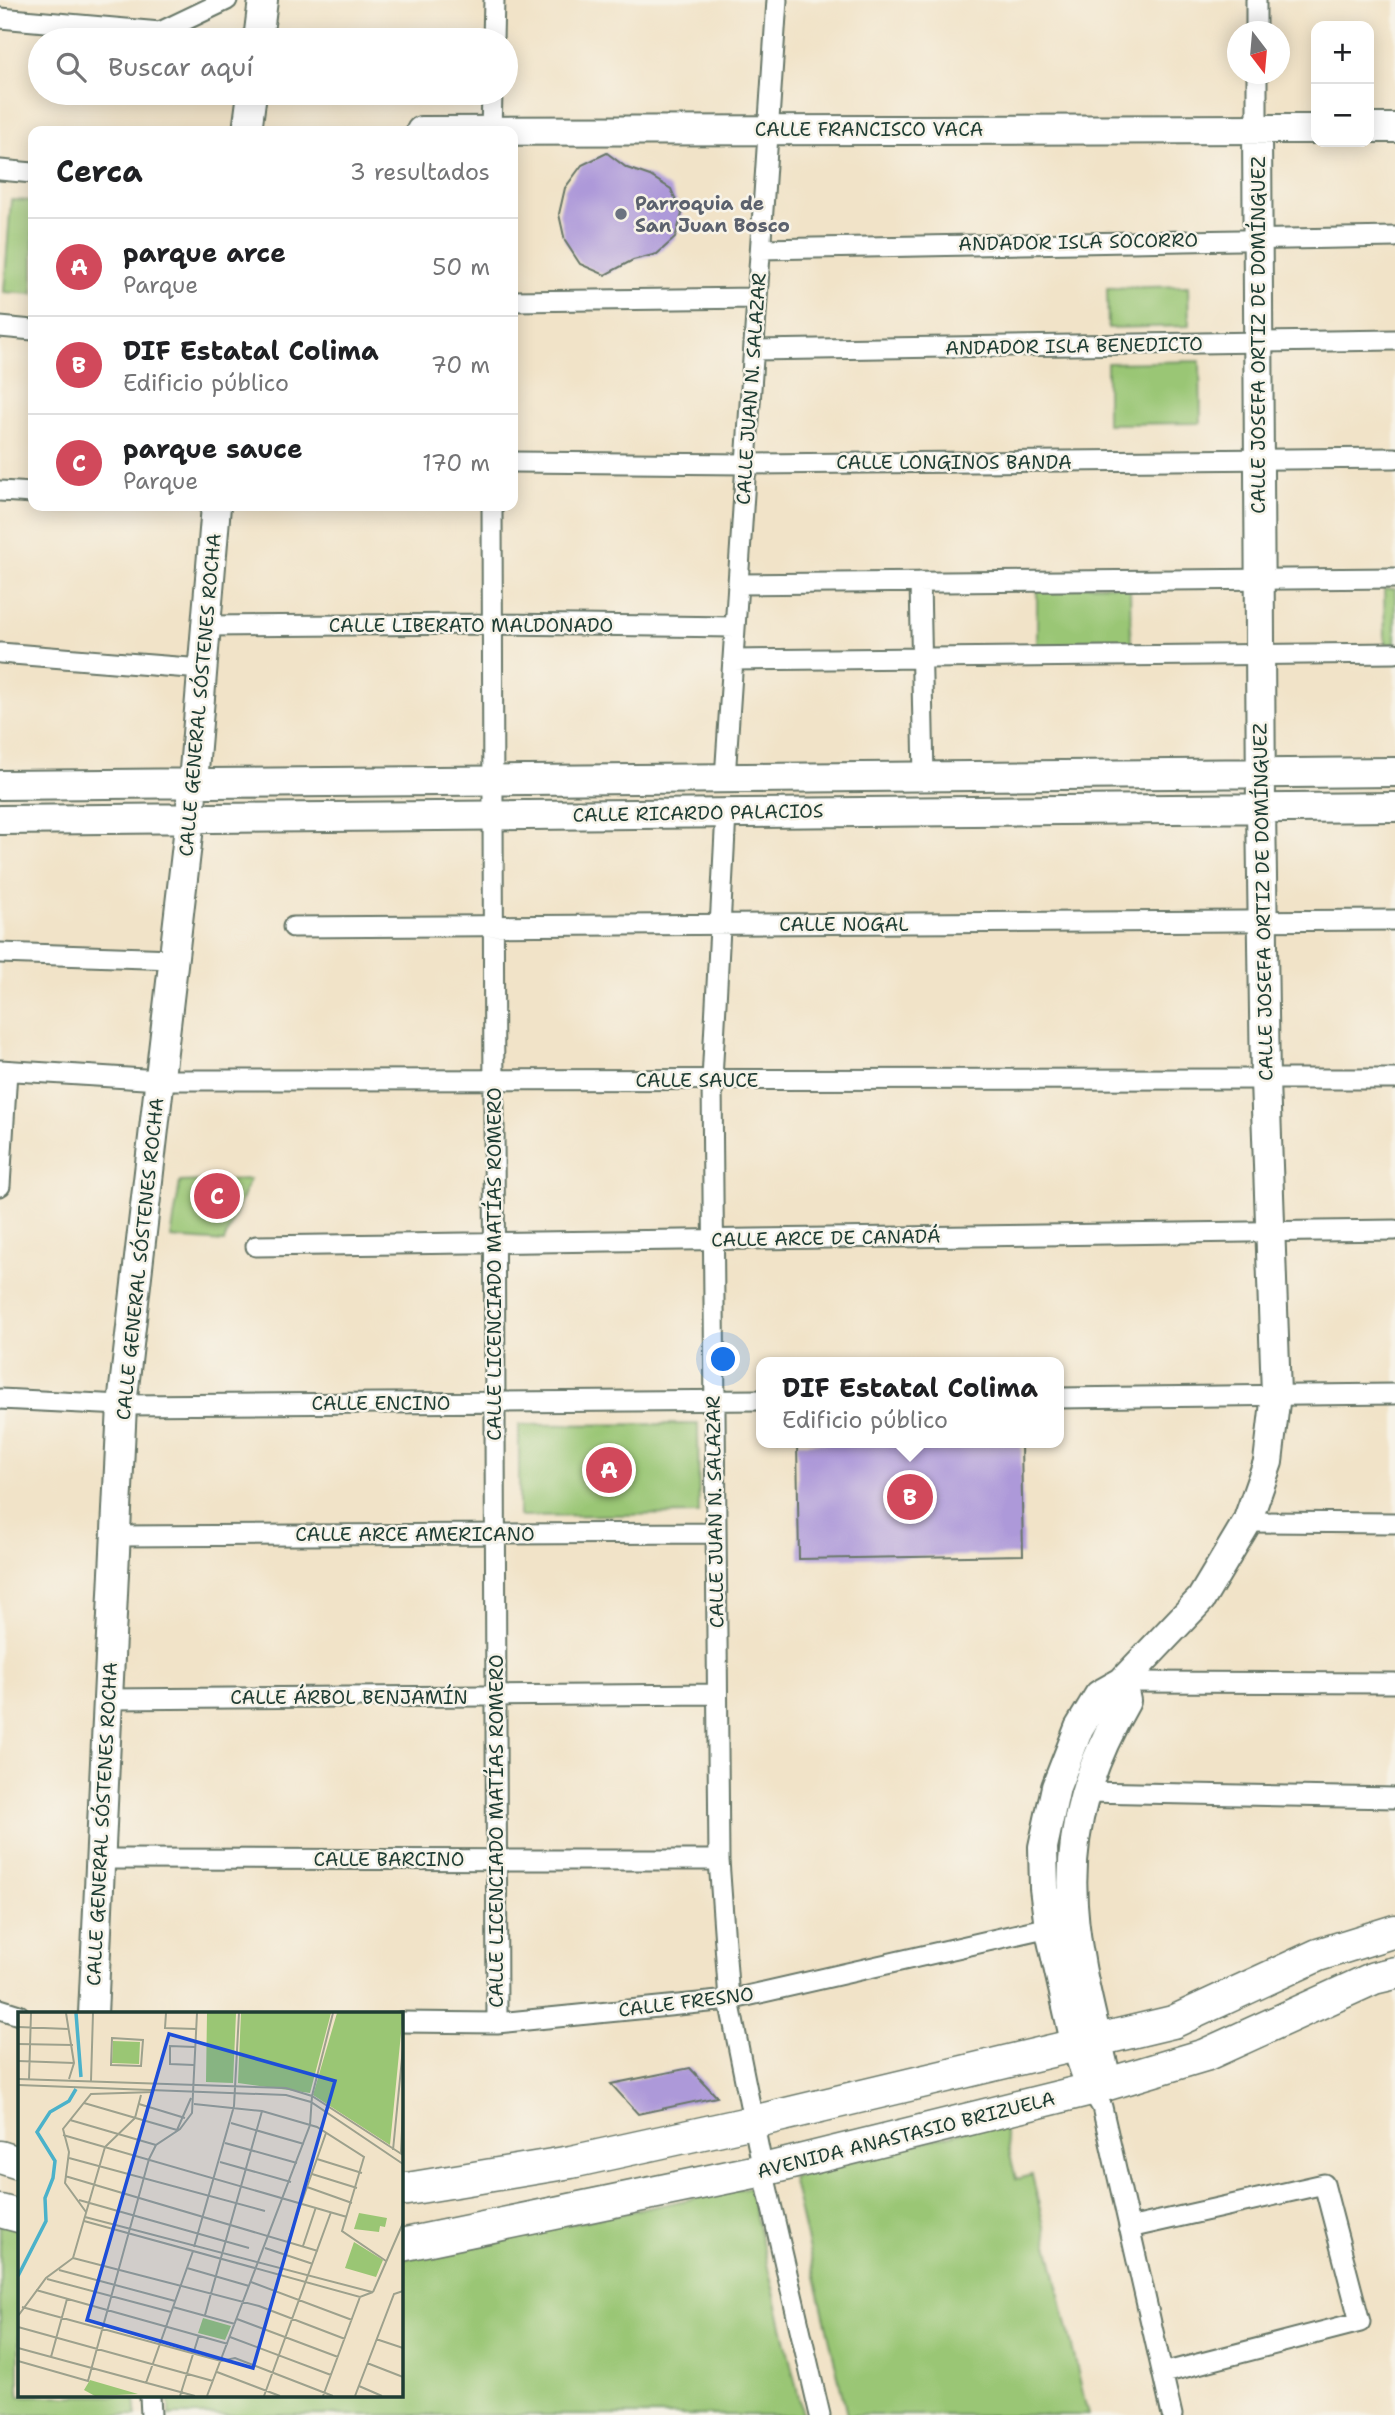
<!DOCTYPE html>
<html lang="es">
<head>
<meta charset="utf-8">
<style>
	:root { --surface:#fff; --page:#f2f2f2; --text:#202124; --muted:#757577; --line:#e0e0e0; --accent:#d1495b }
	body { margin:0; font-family:"Shantell Sans",sans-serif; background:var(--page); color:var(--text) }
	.controls { position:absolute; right:21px; top:21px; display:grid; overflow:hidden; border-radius:14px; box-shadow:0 4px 18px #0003 }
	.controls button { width:63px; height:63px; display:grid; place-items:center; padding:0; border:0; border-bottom:2px solid var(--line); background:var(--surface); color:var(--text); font:35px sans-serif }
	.compass { position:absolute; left:1227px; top:21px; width:63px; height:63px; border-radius:50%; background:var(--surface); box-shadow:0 4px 18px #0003; rotate:164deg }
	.you { position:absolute; left:724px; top:1360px; width:24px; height:24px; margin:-18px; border:5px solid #fff; border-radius:50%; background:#1a73e8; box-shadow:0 0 0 10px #1a73e833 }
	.badge { display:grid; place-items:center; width:46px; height:46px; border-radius:50%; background:var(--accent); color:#fff; font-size:23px; font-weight:700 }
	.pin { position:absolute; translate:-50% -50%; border:4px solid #fff; box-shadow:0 2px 7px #0006 }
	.popup { position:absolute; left:756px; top:1357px; width:308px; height:91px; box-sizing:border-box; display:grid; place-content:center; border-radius:14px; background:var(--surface); filter:drop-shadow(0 2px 5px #0005); font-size:23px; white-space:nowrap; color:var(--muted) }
	.popup b { font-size:26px; color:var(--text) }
	.popup::after { content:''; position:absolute; left:50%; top:100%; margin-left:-14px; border:14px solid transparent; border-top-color:var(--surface) }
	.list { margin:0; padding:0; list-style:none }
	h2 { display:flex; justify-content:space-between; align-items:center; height:91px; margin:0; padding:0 28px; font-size:30px }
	h2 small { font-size:23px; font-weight:400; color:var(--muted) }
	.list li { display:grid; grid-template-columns:46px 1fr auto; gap:21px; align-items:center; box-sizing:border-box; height:98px; padding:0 28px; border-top:2px solid var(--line) }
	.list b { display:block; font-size:26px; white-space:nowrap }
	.list p { margin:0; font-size:23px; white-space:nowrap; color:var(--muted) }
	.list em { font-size:23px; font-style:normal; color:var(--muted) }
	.icon { flex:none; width:38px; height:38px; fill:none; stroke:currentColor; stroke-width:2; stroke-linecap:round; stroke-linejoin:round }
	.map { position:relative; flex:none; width:1395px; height:2415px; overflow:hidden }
	.search { position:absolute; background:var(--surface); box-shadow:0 4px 18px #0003; left:28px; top:28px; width:490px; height:77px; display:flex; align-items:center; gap:18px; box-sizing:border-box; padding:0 24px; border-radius:38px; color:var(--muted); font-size:26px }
	.panel { position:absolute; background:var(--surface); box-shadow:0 4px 18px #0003; left:28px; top:126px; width:490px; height:385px; border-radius:14px }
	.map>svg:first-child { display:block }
	.green { fill:#9ac674; stroke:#5c8254; stroke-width:2 }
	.building { fill:#ad99d9 }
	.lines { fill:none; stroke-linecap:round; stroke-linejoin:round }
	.street-casing { stroke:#687768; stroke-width:23 }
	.secondary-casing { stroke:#687768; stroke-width:32 }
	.primary-casing { stroke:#687768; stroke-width:35 }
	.street { stroke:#fff; stroke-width:19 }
	.secondary { stroke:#fff; stroke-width:28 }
	.primary { stroke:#fff; stroke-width:32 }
	.worship-dot { fill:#6b7280; stroke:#f7f3e8; stroke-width:2.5 }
	.labels { text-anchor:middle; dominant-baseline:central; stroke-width:5; stroke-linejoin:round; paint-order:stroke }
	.street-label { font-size:19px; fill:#1f3d34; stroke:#f7f3e8 }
	.worship-label { font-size:19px; font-weight:bold; fill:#5b616d; stroke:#f7f3e8; text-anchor:start }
	.inset-river { fill:none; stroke:#4bb2ca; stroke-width:3.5 }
	.inset-road { fill:none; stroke:#9da18d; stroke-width:2 }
	.view { fill:#1d4ed8; fill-opacity:0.15; stroke:#1d4ed8; stroke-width:3.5 }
	.inset-edge { fill:none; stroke:#1f3d34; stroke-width:3.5 }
</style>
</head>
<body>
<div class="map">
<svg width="1395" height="2415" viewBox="0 0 1395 2415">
	<rect width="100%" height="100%" fill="#f7f3e8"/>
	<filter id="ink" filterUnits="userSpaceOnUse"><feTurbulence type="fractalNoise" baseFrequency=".0143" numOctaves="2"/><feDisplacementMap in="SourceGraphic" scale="14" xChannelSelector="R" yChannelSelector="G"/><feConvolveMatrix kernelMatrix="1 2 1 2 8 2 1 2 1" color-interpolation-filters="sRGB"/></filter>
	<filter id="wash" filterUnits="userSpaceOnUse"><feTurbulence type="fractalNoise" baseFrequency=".00686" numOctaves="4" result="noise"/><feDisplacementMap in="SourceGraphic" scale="28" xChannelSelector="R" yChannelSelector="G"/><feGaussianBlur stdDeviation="1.57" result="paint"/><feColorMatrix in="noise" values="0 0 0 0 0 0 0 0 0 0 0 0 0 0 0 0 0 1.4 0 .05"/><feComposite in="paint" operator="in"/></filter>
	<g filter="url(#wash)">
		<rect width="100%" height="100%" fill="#f1e3c8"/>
		<!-- green -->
		<path class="green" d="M11,200L33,201V294L4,292Z
			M1188,286L1189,326L1108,328L1107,288Z
			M1200,361L1201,423L1107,424V363Z
			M1130,585L1131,647L1037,648V586Z
			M1384,589H1395V644H1385Z
			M250,1179L224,1242L171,1238L180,1182Z
			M698,1424L699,1514L519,1516V1425Z
			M1002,2121L1016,2179L1032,2175L1088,2415H847L792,2177Z
			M749,2187L803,2415H169V2396H401V2259Z
			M0,2220L19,2226V2396H136V2415H0Z"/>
		<g id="blocks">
			<!-- building -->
			<path class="building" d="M607,153L627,168L650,176L671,189L682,214L675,238L657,254L633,260L605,275L580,264L565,241L559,214L565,188L582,165Z
				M797,1443H1021L1023,1555L799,1559Z
				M690,2068L717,2097L638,2114L611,2084Z"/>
		</g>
	</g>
	<g filter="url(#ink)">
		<use href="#blocks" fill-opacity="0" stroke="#687768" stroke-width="2"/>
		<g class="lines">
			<!-- street casing -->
			<g class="street-casing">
				<path id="street" d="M1256,0V32
					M0,18L160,32L227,0
					M493,40L494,0
					M1257,74V130
					M491,131L492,93
					M0,170L33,173
					M761,249L1395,237
					M513,301L757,298
					M0,327L33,330
					M754,350L1395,340
					M513,462L746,464L1395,458
					M0,491L33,493
					M492,506L497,2023
					M920,582L924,777
					M738,584L1395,578
					M206,626L492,624L735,627
					M0,653L202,669
					M733,660L1395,653
					M725,778L777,0
					M726,813L712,1080L719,1860L729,2000L763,2170L820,2415
					M293,927L1395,920
					M0,953L174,959
					M0,1070L160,1080L1395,1079
					M0,1186L7,1071
					M256,1246L1395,1230
					M1059,1398L1395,1394
					M0,1399L122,1405L761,1400
					M1247,1522L1395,1523
					M116,1536L715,1533
					M1122,1682L1395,1683
					M108,1699L717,1694
					M1085,1792L1395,1798
					M100,1859L719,1860
					M0,2009L19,2015
					M401,2022L497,2023L729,2000L1049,1927
					M1091,2089L1102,2107L1172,2415
					M1129,2228L1324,2184L1360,2322L1163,2373
					M150,2396L151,2415"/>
			</g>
			<!-- secondary casing -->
			<g class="secondary-casing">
				<path id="secondary" d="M258,40L263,0
					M1369,128H1395
					M247,131L252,93
					M421,131L1316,129
					M0,785L1395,772
					M0,820L1395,807
					M93,2014L122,1405L190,818L216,506
					M1108,2084C1071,1933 1044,1844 1126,1701L1122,1682
					M1091,2089L1076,2046L1049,1927L1044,1888L1043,1847L1056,1787L1079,1728L1099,1695L1122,1682L1201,1599L1247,1522L1268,1462L1276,1394L1265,1080L1261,808L1257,130"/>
			</g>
			<!-- primary casing -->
			<g class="primary-casing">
				<path id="primary" d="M0,2157L19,2163
					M401,2190L571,2162L753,2122L1173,2022L1318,1955L1395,1931
					M0,2211L19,2216
					M401,2245L763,2170L1091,2089L1205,2055L1374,1978L1395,1973"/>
			</g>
			<!-- street -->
			<use href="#street" class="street"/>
			<!-- secondary -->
			<use href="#secondary" class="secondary"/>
			<!-- primary -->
			<use href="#primary" class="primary"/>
		</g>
	</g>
	<!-- markers -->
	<circle class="worship-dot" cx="621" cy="214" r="7"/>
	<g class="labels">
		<!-- street labels -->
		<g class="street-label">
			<text x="869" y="129">CALLE FRANCISCO VACA</text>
			<text transform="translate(1078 242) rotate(-1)">ANDADOR ISLA SOCORRO</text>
			<text transform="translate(1258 335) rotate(-90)">CALLE JOSEFA ORTIZ DE DOMÍNGUEZ</text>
			<text transform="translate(1074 346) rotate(-1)">ANDADOR ISLA BENEDICTO</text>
			<text transform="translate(751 389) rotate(-86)">CALLE JUAN N. SALAZAR</text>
			<text x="954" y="462">CALLE LONGINOS BANDA</text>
			<text x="471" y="625">CALLE LIBERATO MALDONADO</text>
			<text transform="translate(200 695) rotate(-85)">CALLE GENERAL SÓSTENES ROCHA</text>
			<text transform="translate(698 813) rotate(-1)">CALLE RICARDO PALACIOS</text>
			<text transform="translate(1263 902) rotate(-91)">CALLE JOSEFA ORTIZ DE DOMÍNGUEZ</text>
			<text x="844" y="924">CALLE NOGAL</text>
			<text x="697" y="1080">CALLE SAUCE</text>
			<text transform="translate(826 1238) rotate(-1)">CALLE ARCE DE CANADÁ</text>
			<text transform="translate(140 1259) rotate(-84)">CALLE GENERAL SÓSTENES ROCHA</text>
			<text transform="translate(494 1264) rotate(-90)">CALLE LICENCIADO MATÍAS ROMERO</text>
			<text x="381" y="1403">CALLE ENCINO</text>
			<text transform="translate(715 1512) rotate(-91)">CALLE JUAN N. SALAZAR</text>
			<text x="415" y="1534">CALLE ARCE AMERICANO</text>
			<text x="349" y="1697">CALLE ÁRBOL BENJAMÍN</text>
			<text transform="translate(102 1824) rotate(-87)">CALLE GENERAL SÓSTENES ROCHA</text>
			<text transform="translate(496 1831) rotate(-90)">CALLE LICENCIADO MATÍAS ROMERO</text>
			<text x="389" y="1859">CALLE BARCINO</text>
			<text transform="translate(686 2002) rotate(-7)">CALLE FRESNO</text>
			<text transform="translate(906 2135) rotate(-14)">AVENIDA ANASTASIO BRIZUELA</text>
		</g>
		<!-- worship labels -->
		<g class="worship-label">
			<text x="635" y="203">Parroquia de<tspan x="635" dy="22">San Juan Bosco</tspan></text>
		</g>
	</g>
	<!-- overview -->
	<g transform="translate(18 2012)">
		<rect width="385" height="385" fill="#f1e3c8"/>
		<path d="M189,1H218L215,71L188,70ZM223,1H313L292,81L220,71ZM319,1H385L372,133L295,83ZM95,29L122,30L121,52L94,51ZM341,201L369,206L367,215L362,214L361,220L336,217ZM336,230L365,248L358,265L327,256ZM185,306L213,314L207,328L180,321ZM72,368L120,382L77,384L66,378Z" fill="#9ac674"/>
		<path class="inset-river" d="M58,1L63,65M0,264L28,209L27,186L35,166L37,149L19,120L32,100L51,89L58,77"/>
		<path class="inset-road" d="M48,1L56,51L51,67M148,1L147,16L178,17M0,15L51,17M94,26L125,28L123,54L93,53ZM0,32L55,33M0,49L56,51M176,53L152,52V34L177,35M0,67L268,76L294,84L385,143M11,68L13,1M73,69L75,1M0,73L268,83L293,90L385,152M66,91L159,118M121,92L167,106M176,92L244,99L299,115L346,145L324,219L368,249M52,108L138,133M213,111L286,132M159,118L173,86M45,123L329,205M207,131L279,151M375,138L385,36M383,141L385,93M51,146L247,199M299,147L344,161M202,150L273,170M294,162L339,176M47,164L300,239M289,175L334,191M61,188L231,236M68,200L47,171L51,140L45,117L73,82L136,80M67,205L354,280M66,209L342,285L355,280M270,229L308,121M285,234L298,195M176,235L216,94L221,1M247,236L295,252M55,246L241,294L327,327M169,256L231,274M41,258L157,289M29,267L153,300M233,270L334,308M18,278L210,332M355,280L385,211M4,295L203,349L217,346L315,384M155,295L217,312M187,303L244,99M0,304L28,266L55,246L87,135L117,106L123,83M219,307L320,345M0,315L195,369M212,325L313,363M358,327L385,336M0,336L177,384M33,345L49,287M0,349L70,369L131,147L138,133L162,117L174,101L179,1M349,351L385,365M199,360L262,384M128,371L175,239M341,374L364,384M162,384L181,323M189,384L292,113L294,84L315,1M246,384L313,200M305,384L342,285M337,384L376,282L385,279"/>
		<path class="view" d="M151,22L317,69L235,356L69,308Z"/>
		<rect width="385" height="385" class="inset-edge"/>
	</g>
</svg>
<div class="controls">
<button>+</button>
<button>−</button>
</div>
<svg class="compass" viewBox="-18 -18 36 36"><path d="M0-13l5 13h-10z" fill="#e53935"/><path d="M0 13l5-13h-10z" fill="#757577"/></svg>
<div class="you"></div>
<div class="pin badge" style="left:609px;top:1470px">A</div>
<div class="pin badge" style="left:910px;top:1497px">B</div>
<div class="popup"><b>DIF Estatal Colima</b>Edificio público</div>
<div class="pin badge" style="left:217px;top:1196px">C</div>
<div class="search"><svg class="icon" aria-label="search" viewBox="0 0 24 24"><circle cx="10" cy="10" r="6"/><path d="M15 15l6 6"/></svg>Buscar aquí</div>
<section class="panel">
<h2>Cerca<small>3 resultados</small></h2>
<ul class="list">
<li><span class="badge">A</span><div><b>parque arce</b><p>Parque</p></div><em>50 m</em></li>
<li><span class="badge">B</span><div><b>DIF Estatal Colima</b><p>Edificio público</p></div><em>70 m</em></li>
<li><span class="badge">C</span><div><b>parque sauce</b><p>Parque</p></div><em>170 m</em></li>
</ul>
</section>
</div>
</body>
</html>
